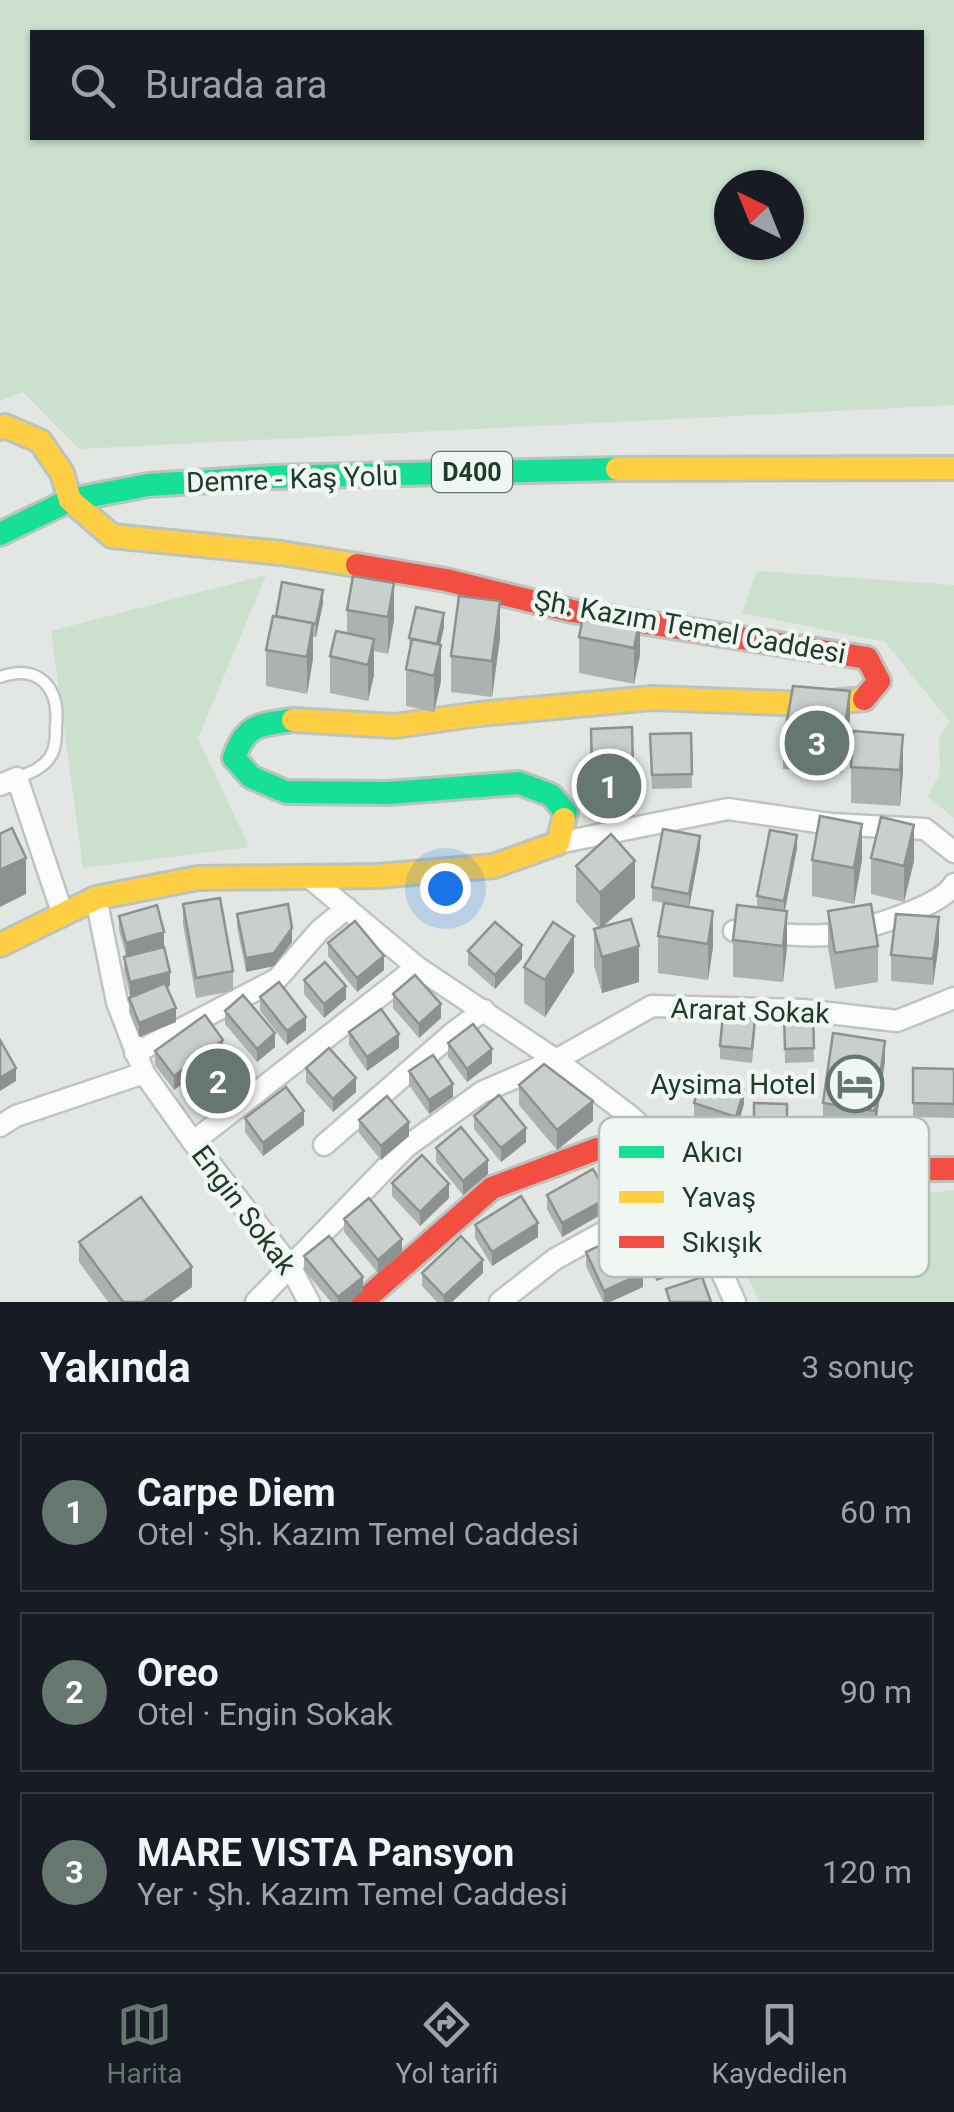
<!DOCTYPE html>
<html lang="tr">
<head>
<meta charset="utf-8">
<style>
	:root { --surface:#171b24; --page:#20242c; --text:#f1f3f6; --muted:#9ea1a6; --line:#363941; --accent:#65776e }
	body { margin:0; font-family:Roboto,sans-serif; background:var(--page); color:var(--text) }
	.compass { position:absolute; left:714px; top:170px; width:90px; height:90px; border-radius:50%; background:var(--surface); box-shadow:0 2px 8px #0004; rotate:317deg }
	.you { position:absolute; left:445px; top:888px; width:35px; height:35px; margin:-25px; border:8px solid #fff; border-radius:50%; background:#1a73e8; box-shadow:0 0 0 15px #1a73e833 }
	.badge { display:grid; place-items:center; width:65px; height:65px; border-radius:50%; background:var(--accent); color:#fff; font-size:32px; font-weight:700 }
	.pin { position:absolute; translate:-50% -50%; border:5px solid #fff; box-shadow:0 2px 10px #0006 }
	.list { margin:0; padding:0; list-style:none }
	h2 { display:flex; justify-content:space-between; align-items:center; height:130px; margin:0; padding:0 40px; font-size:42px }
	h2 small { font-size:32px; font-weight:400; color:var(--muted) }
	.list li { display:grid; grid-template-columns:65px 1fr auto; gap:30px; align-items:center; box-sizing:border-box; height:160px; margin:0 20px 20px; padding:0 20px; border:2px solid var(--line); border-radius:0px }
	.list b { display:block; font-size:38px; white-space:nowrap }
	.list p { margin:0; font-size:32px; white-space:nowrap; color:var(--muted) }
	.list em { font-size:32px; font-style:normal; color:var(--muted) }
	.icon { flex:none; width:55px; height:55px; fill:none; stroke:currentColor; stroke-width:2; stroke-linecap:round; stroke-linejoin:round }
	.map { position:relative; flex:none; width:954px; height:1302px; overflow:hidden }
	.search { position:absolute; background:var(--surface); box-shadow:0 2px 8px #0004; left:30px; right:30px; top:30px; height:110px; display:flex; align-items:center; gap:25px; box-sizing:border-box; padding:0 35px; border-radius:0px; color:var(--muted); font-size:38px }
	.sheet { height:670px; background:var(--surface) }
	nav { display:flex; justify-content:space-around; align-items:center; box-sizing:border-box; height:140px; border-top:2px solid var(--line); background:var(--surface); font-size:28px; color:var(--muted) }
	nav a { display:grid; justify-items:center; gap:5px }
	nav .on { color:var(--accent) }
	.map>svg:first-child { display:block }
	.green { fill:#cbe0cd; fill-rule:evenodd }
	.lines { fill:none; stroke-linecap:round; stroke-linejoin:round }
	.lane-casing { stroke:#bfc4c1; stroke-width:15 }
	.street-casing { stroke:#bfc4c1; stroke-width:25 }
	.fast-casing { stroke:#bcc3bf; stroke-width:28 }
	.slow-casing { stroke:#bcc3bf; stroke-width:28 }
	.jam-casing { stroke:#bcc3bf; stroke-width:28 }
	.lane { stroke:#fbfbfb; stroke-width:10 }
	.street { stroke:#fbfbfb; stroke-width:20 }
	.fast { stroke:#16e098; stroke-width:22 }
	.slow { stroke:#ffcf43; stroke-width:22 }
	.jam { stroke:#f24e42; stroke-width:22 }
	.wall { fill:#adb2af }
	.shaded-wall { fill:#8d918f }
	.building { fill:#c9cfcc; stroke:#8d918f; stroke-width:2.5 }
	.labels { text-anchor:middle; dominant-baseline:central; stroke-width:9; stroke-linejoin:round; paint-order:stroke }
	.shield { fill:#f0f7f2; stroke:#5f7369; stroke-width:2.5 }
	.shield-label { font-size:25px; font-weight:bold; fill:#213a2e }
	.street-label { font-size:28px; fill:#213a2e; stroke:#f0f7f2 }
	.poi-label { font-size:28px; fill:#213a2e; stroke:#f0f7f2; text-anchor:end }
	.key { fill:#f0f7f2; stroke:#b2beb7; stroke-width:2.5 }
	.key-label { font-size:28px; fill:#213a2e }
</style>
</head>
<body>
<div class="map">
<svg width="954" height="1302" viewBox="0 0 954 1302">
	<rect width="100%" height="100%" fill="#e2e7e4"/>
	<!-- green -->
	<path class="green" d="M0,0H954V405L79,449L23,392L0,401ZM922,32V138H32V32ZM789,185V245H729V185Z
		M757,571L954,585V818L928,797L940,772L939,738L950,722L885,642L742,613Z
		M266,575L198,738L249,847L83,868L51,631Z
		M954,1190V1302H759L722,1213L739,1194L833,1204Z"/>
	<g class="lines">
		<!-- lane casing -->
		<g class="lane-casing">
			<path id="lane" d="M0,677C40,663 60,689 56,726C56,737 56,748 50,757C42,769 29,773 17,778"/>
		</g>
		<!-- street casing -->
		<g class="street-casing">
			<path id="street" d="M0,785L17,778L62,912
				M558,843L728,809L831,824L925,829L954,852
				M310,878L417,967L556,1060L630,1116L668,1151L735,1302
				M96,898L117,1002L144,1073L193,1142L290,1266L309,1302
				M734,931C764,932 814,939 843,933C868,928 942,906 954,884
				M135,1053L277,979L320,930L347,908
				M0,1126L16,1116L144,1073
				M193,1142L417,967
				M324,1145L454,1032L484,1010
				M256,1302L406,1147L482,1092L556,1060L652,1006L803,1010L897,1021L954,998
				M500,1302L555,1259L686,1187"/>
		</g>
		<!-- fast casing -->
		<g class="fast-casing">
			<path id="fast" d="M0,534L70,500L148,485L272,477L617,469
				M293,720C260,725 246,723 234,758L251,777L286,792L388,793L519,783L551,795L566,813L564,819"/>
		</g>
		<!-- slow casing -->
		<g class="slow-casing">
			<path id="slow" d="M0,428L5,426L40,441L62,473L70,500L112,536L281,553L357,565
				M617,469L954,468
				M293,720L395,726L479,714L653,698L808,704L864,699
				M0,945L96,898L198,878L378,876L494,866L558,843L564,819"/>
		</g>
		<!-- jam casing -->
		<g class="jam-casing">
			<path id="jam" d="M357,565L446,580L572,611L867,658L879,681L864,699
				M362,1302L492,1188L597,1149L668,1151L801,1170L954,1169"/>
		</g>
		<!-- lane -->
		<use href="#lane" class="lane"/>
		<!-- street -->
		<use href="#street" class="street"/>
		<!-- fast -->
		<use href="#fast" class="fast"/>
		<!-- slow -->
		<use href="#slow" class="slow"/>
		<!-- jam -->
		<use href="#jam" class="jam"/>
	</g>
	<!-- wall -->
	<path class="wall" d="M353,576L394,620L388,654L374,651V675L368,701L330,693V656L347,633V610Z
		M323,603L316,637H313V659L307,694L266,686V650L276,617Z
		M640,618V655L634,684L579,673V637Z
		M444,627L440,645L441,681L434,712L406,706V669L410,652L409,638Z
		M500,638L492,697L451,692V656Z
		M850,717L842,773L783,769V743Z
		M591,729L633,769V805L592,806Z
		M853,731L903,771L900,806L851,803V767Z
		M691,733L692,788L652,789L650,734Z
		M797,848L785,910L787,947L783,982L733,977V940L757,907V896Z
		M700,849L689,907L713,947L708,980L658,973V936L664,903L652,901V887Z
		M871,858L914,861L904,902L871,894Z
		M812,860H862L854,904L812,896Z
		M576,866L635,898L602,927L639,982L602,993L594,966V929L599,928L576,902Z
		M183,904L233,971V991L196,998L183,924Z
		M828,911L878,946V982L835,989L828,947Z
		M237,914L292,942L274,966L246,972L237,927Z
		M119,916L164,946L129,956L170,986L167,987L176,1022L139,1037L129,1012V998L138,994L130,996L124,971V957L126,956L119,930Z
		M328,943L384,970L357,992L328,956Z
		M939,943L933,985L891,981V955Z
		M468,951L522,959L495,989L468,965Z
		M524,967L574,972L545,1017L524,1003Z
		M304,980L346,999L324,1018L304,994Z
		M393,994L441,1018L419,1038L393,1008Z
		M260,997L306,1030L287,1045L260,1011Z
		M225,1011L275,1047L257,1062L225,1024Z
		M784,1015H813L814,1062L785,1063Z
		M349,1032L399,1048L367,1071L349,1045Z
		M755,1032L752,1063L720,1059V1046Z
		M448,1043L492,1063L467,1082L448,1057Z
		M155,1051L223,1053L174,1090L155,1065Z
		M885,1061L875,1131L823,1123V1103Z
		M306,1068L356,1092L333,1112L306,1082Z
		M913,1068L954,1069V1118L913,1117Z
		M409,1071L453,1097L429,1114L409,1085Z
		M519,1085L593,1121L557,1150L519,1105Z
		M694,1103L744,1104L736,1131L694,1117Z
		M754,1103L787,1104V1137H754Z
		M474,1116L526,1142L501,1162L474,1129Z
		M245,1118L304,1125L263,1156L245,1132Z
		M359,1120L409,1136L381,1160L359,1133Z
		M436,1148L488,1174L463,1195L436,1162Z
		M392,1183L449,1198L420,1226L392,1196Z
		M547,1195L609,1210L562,1237L547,1209Z
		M344,1219L402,1253L378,1273L344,1232Z
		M642,1224L693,1269L656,1281L642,1237Z
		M475,1225L538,1237L492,1266L475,1238Z
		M79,1242L192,1287L171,1302H108L79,1262Z
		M586,1252L643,1287L610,1302H603L586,1266Z
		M304,1256L363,1291L349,1302H331L304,1270Z
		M422,1273H483L452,1302H437L422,1286Z"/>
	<!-- shaded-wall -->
	<path class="shaded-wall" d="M394,583V620L388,654V617Z
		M323,590V603L316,637V624Z
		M500,601V638L492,697V661Z
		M444,613V627L437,658V644Z
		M640,618V655L634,684V648Z
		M313,623V659L307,694V657Z
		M374,639V675L368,701V665Z
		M441,645V681L434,712V676Z
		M850,691V717L842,773V747Z
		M903,735V771L900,806V770Z
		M862,824V860L854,904V868Z
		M914,825V861L904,902V866Z
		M797,835V848L784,915V901Z
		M700,836V849L689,908V894Z
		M26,858V894L0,907V870Z
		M635,861V898L600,929V893Z
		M713,911V947L708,980V944Z
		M787,911V947L783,982V946Z
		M939,917V943L933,985V959Z
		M292,928V942L274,966L246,972V958Z
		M164,932V946L126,956V943Z
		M574,936V972L545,1017V980Z
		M522,945V959L495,989V975Z
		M639,946V982L602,993V957Z
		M384,956V970L357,992V978Z
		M170,972V986L130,996V982Z
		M346,986V999L324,1018V1004Z
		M441,1004V1018L419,1038V1024Z
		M176,1008V1022L139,1037V1023Z
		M306,1017V1030L287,1045V1031Z
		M275,1033V1047L257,1062V1049Z
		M399,1034V1048L367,1071V1057Z
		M223,1040V1053L174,1090V1076Z
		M885,1041V1061L875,1131V1111Z
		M492,1049V1063L467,1082V1069Z
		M16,1068V1081L0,1091V1078Z
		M356,1078V1092L333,1112V1099Z
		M453,1084V1097L429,1114V1100Z
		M744,1090V1104L736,1131V1117Z
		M593,1101V1121L557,1150V1130Z
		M304,1111V1125L263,1156V1143Z
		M409,1122V1136L381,1160V1146Z
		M526,1128V1142L501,1162V1148Z
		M488,1160V1174L463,1195V1181Z
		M449,1184V1198L420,1226V1212Z
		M609,1197V1210L562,1237V1223Z
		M538,1223V1237L492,1266V1252Z
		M402,1239V1253L378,1273V1260Z
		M693,1256V1269L656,1281V1268Z
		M483,1260V1273L452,1302H444V1296Z
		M192,1267V1287L171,1302H143Z
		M643,1273V1287L610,1302H604V1291Z
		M363,1277V1291L349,1302H338V1297Z"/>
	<!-- building -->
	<path class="building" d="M353,576L394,583L388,617L347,610Z
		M282,582L323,590L316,624L276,616Z
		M459,596L500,601L492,661L451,656Z
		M416,607L444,613L437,644L409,638Z
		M585,607L640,618L634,648L579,637Z
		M273,616L313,623L307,657L266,650Z
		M336,631L374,639L368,665L330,656Z
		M412,639L441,645L434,676L406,669Z
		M793,686L850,691L842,747L783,743Z
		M632,727L633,769L592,770L591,729Z
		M853,731L903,735L900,770L851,767Z
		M691,733L692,774L652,775L650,734Z
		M820,816L862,824L854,868L812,860Z
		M881,817L914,825L904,866L871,858Z
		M12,828L26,858L0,870V834Z
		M663,829L700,836L689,894L652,887Z
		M770,830L797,835L784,901L757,896Z
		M611,834L635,861L600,893L576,866Z
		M220,898L233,971L196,978L183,904Z
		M664,903L713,911L708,944L658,936Z
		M288,904L292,928L274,953L246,958L237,914Z
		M871,904L878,946L835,953L828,911Z
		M157,905L164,932L126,943L119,916Z
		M737,905L787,911L783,946L733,940Z
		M896,914L939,917L933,959L891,955Z
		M631,919L639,946L602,957L594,929Z
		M355,921L384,956L357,978L328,943Z
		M495,922L522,945L495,975L468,951Z
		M553,922L574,936L545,980L524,967Z
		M164,947L170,972L130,982L124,957Z
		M325,962L346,986L324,1004L304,980Z
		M415,975L441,1004L419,1024L393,994Z
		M279,982L306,1017L287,1031L260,997Z
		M165,983L176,1008L139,1023L129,998Z
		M243,995L275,1033L257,1049L225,1011Z
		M381,1009L399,1034L367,1057L349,1032Z
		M205,1015L223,1040L174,1076L155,1051Z
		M723,1015L755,1019L752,1049L720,1046Z
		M784,1015H813L814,1048L785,1049Z
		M473,1024L492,1049L467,1069L448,1043Z
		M833,1033L885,1041L875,1111L823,1103Z
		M0,1040L16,1068L0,1078Z
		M329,1048L356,1078L333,1099L306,1068Z
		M433,1055L453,1084L429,1100L409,1071Z
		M544,1064L593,1101L557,1130L519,1085Z
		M913,1068L954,1069V1104L913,1103Z
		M703,1076L744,1090L736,1117L694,1103Z
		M286,1087L304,1111L263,1143L245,1118Z
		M499,1095L526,1128L501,1148L474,1116Z
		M387,1096L409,1122L381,1146L359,1120Z
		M754,1103L787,1104V1124L754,1123Z
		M461,1127L488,1160L463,1181L436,1148Z
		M422,1155L449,1184L420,1212L392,1183Z
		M593,1169L609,1197L562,1223L547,1195Z
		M521,1196L538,1223L492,1252L475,1225Z
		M141,1197L192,1267L143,1302H123L79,1242Z
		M369,1198L402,1239L378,1260L344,1219Z
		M624,1234L643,1273L604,1291L586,1252Z
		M329,1236L363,1277L338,1297L304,1256Z
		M461,1236L483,1260L444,1296L422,1273Z
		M702,1277L711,1302H670L666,1289Z"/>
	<!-- icons -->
	<defs>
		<g id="hotel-ring" transform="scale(2.875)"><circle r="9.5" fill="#f0f7f2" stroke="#65776e" stroke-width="1.5"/><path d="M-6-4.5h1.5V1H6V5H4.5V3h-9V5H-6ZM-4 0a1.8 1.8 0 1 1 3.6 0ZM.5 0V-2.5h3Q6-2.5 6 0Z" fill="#65776e"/></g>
	</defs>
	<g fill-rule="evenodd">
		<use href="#hotel-ring" x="855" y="1084"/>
	</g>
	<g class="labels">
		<!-- shield labels -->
		<rect class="shield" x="432" y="452" width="80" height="40" rx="8"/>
		<g class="shield-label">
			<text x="472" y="472">D400</text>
		</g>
		<!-- street labels -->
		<g class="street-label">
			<text transform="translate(292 479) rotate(-2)">Demre - Kaş Yolu</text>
			<text transform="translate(690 627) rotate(10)">Şh. Kazım Temel Caddesi</text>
			<text transform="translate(750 1011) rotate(2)">Ararat Sokak</text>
			<text transform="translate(244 1210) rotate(53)">Engin Sokak</text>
		</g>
		<!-- poi labels -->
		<g class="poi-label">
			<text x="816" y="1084">Aysima Hotel</text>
		</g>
	</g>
	<!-- legend -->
	<rect x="599" y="1117" width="330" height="160" rx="15" class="key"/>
	<rect x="619" y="1146" width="45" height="12" fill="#16e098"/>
	<rect x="619" y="1191" width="45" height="12" fill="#ffcf43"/>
	<rect x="619" y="1236" width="45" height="12" fill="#f24e42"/>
	<g class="key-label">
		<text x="682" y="1162">Akıcı</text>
		<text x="682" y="1207">Yavaş</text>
		<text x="682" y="1252">Sıkışık</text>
	</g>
</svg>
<svg class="compass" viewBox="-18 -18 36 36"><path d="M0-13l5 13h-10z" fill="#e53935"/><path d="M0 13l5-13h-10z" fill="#9ea1a6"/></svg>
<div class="you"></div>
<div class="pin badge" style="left:609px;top:786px">1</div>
<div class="pin badge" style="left:218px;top:1081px">2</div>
<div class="pin badge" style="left:817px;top:743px">3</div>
<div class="search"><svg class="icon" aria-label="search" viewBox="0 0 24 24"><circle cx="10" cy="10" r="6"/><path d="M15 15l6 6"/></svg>Burada ara</div>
</div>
<section class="sheet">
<h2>Yakında<small>3 sonuç</small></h2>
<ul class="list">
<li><span class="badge">1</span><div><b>Carpe Diem</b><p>Otel · Şh. Kazım Temel Caddesi</p></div><em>60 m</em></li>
<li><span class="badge">2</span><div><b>Oreo</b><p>Otel · Engin Sokak</p></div><em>90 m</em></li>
<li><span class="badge">3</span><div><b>MARE VISTA Pansyon</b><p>Yer · Şh. Kazım Temel Caddesi</p></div><em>120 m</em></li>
</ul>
</section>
<nav>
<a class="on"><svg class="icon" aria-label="map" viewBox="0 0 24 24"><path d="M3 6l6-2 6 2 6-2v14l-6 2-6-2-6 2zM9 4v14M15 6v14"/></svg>Harita</a>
<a><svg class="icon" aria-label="directions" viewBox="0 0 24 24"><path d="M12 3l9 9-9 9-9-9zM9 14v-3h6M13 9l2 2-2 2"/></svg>Yol tarifi</a>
<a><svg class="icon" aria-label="saved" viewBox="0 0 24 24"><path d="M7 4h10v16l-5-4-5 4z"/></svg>Kaydedilen</a>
</nav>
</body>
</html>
